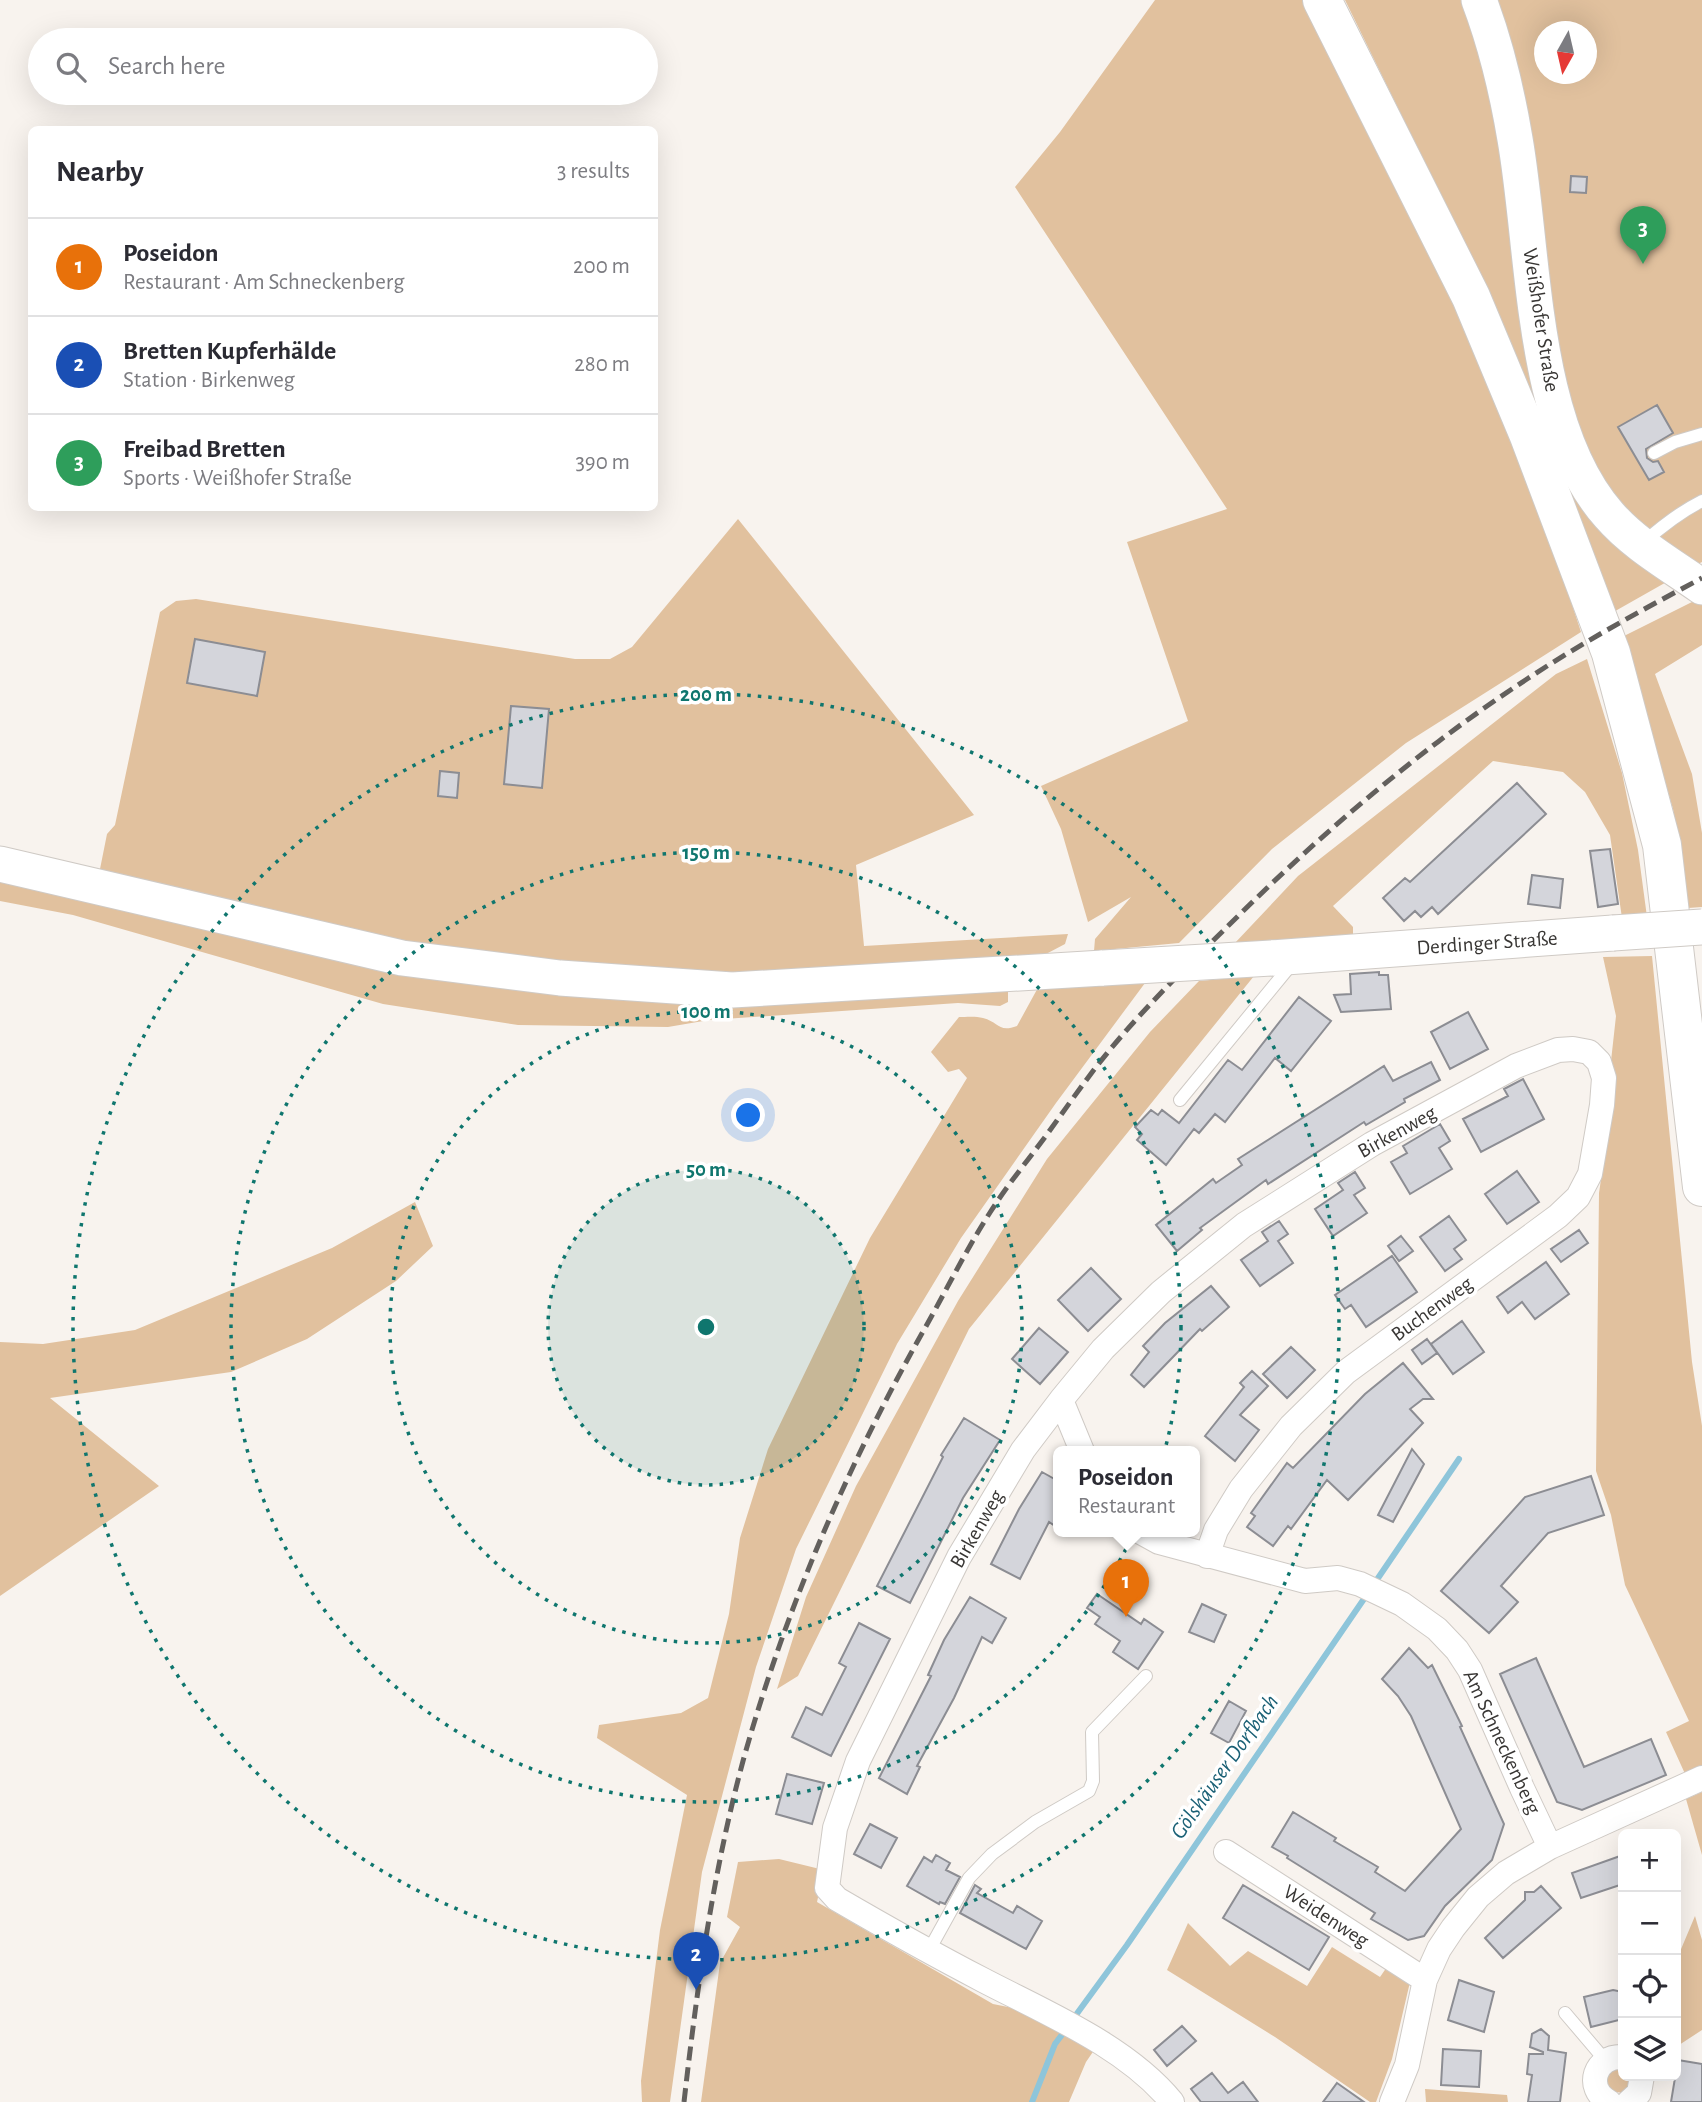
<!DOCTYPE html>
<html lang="en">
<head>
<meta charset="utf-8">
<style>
	:root { --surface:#fff; --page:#f7f7f7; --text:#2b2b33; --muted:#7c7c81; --line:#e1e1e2; --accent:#b45309 }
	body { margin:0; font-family:"Alegreya Sans",sans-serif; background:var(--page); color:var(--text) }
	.controls { position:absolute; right:21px; bottom:21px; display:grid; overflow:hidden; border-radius:10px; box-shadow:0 7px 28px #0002 }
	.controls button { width:63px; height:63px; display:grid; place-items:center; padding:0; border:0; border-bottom:2px solid var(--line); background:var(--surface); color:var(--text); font:35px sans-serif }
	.compass { position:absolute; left:1534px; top:21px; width:63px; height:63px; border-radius:50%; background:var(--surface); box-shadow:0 7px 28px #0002; rotate:188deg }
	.you { position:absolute; left:749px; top:1116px; width:24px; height:24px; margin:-18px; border:5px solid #fff; border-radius:50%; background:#1a73e8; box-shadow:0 0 0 10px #1a73e833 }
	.badge { display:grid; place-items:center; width:46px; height:46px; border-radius:50%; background:var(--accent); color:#fff; font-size:23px; font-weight:700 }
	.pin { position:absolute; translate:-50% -58px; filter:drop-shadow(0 2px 4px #0008) }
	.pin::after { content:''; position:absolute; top:37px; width:24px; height:21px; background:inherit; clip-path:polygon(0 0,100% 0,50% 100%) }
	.popup { position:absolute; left:1053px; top:1446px; width:147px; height:91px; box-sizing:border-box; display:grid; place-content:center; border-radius:10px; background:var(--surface); filter:drop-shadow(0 2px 5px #0005); font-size:23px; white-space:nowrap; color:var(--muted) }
	.popup b { font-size:26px; color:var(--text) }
	.popup::after { content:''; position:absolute; left:50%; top:100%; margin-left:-14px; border:14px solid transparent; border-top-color:var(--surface) }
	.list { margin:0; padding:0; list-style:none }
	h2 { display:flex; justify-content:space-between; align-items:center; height:91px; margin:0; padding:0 28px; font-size:30px }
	h2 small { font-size:23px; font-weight:400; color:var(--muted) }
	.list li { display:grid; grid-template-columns:46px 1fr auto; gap:21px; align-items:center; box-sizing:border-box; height:98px; padding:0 28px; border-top:2px solid var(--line) }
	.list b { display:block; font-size:26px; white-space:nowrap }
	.list p { margin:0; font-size:23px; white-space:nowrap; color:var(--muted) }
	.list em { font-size:23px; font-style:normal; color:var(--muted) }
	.icon { flex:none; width:38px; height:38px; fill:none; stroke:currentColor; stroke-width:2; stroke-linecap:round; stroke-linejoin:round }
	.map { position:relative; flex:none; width:1702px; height:2102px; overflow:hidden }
	.search { position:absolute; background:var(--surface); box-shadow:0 7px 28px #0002; left:28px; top:28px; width:630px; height:77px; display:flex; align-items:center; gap:18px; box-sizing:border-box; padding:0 24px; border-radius:38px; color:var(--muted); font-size:26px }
	.panel { position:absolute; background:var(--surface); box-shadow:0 7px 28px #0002; left:28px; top:126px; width:630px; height:385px; border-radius:10px }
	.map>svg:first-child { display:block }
	.green { fill:#e1c19e; fill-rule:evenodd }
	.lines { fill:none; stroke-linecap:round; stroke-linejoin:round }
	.stream { stroke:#8ec5da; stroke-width:6 }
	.building { fill:#d4d5db; stroke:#8c8d93; stroke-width:2 }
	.lane-casing { stroke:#cfcac5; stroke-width:14 }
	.street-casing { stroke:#cfcac5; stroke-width:26 }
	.secondary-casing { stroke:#cfcac5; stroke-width:37 }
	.primary-casing { stroke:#cfcac5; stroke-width:40 }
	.lane { stroke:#fff; stroke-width:12 }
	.street { stroke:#fff; stroke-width:24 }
	.secondary { stroke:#fff; stroke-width:35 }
	.primary { stroke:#fff; stroke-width:38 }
	.rail { stroke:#63605d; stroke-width:5; stroke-dasharray:14 7; stroke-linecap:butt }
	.secondary-bridge-casing { stroke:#cfcac5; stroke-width:37; stroke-linecap:butt }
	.secondary-bridge { stroke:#fff; stroke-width:35 }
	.ring { fill:none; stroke:#0f766e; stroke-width:3.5; stroke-dasharray:3.5 7 }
	.labels { text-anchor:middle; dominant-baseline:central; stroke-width:7; stroke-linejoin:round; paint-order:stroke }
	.street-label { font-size:21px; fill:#383634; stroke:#fff }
	.water-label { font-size:23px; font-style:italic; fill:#1b6176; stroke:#fff }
	.centre { fill:#0f766e; stroke:#fff; stroke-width:3.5 }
	.ring-label { font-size:21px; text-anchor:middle; font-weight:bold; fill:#0f766e; stroke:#fff; stroke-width:7; stroke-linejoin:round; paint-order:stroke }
</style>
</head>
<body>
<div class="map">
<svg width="1702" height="2102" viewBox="0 0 1702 2102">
	<rect width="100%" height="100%" fill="#f8f3ee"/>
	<!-- green -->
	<path class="green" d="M1155,0H1303L1305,3L1383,146L1501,409L1558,562L1581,632L1406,743L1272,849L1179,943L1094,951L1095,939L1131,897L1088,922L1061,829L1041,786L1188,721L1127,542L1227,509L1015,187L1060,132Z
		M1345,0H1465L1490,85L1554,446L1482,280Z
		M1488,0H1702V562L1696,565L1622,513L1567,428ZM1544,32H1586V74H1544Z
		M1558,471L1670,580L1610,614Z
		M738,519L974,815L856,865L864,946L1068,934L1065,944L1046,954L694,979L365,942L100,869L107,834L115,825L160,612L176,601L196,599L575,659H610L632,647Z
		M1698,599L1702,602V645L1655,674L1692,774L1702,833V907L1688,908L1673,809L1622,637Z
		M1587,659L1622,773L1638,850L1647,917L1622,918L1610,835L1585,792L1563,772L1493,761L1333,906L1353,927V936L1234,944L1298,876L1556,674Z
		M0,875L418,974L1002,985L1008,991V1002L1000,1006L958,1003L709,1020L668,1027L518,1025L383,1004L73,915L0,901Z
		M1652,956L1692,1362L1702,1426V1769L1686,1776L1666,1732L1689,1721L1625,1585L1611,1515L1596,1471L1599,1193L1616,1077L1611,1061L1616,1016L1603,957Z
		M1254,976L969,1329L798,1676L777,1689L806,1597L856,1486L958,1301L1047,1159L1150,1032L1199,981Z
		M1145,983L1056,1103L961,1238L897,1344L796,1549L756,1667L702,1872L670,2102H642L641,2081L660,1930L687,1795L597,1738L599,1725L681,1713L708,1698L729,1614L740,1538L768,1449L870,1238L967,1078L959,1069L948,1072L931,1052L959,1017C966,1017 976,1016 983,1018C999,1022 998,1033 1017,1026L1040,984L1115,985Z
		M415,1202L433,1246L396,1281L307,1339L231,1372L50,1398L159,1486L0,1596V1342L43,1344L135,1330L332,1248Z
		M1702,1792V1855L1686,1799Z
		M779,1859L824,1870L817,1902L993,2004L1052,2016L1099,2043L1086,2062L1069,2102H701L720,1963L740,1927L727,1917L738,1862Z
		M1695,1916L1702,1940V2030L1676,2047V1961Z
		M1188,1923L1230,1966L1248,1951L1307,1986L1332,1947L1380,1977L1389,1964L1410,1982L1392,2059L1376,2102H1370L1275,2037L1167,1970Z
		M1619,2069L1623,2070V2076H1629V2087L1623,2093L1610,2091L1606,2076L1608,2072Z
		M1425,2089L1507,2095L1508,2102H1426Z"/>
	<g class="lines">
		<!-- stream -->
		<path class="stream" d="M1374,1584L1459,1459
			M1073,2019L1127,1945L1368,1593
			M1032,2102L1055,2044L1067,2028"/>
	</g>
	<!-- building -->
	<path class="building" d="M1571,176L1587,177L1586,193L1570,192Z
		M1657,405L1673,433L1646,449L1647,458L1653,462L1658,461L1664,472L1649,480L1618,427Z
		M195,639L265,652L257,696L187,683Z
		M511,706L549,709L542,788L504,784Z
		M440,771L459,773L457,798L438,796Z
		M1517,783L1546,814L1438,914L1432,907L1421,917L1415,911L1404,921L1383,898L1405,878L1410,882Z
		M1610,849L1618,904L1598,907L1590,851Z
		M1532,875L1563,879L1560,908L1528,904Z
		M1379,972V975H1388L1391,1009L1341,1012L1334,995L1351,994L1350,974Z
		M1299,997L1331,1021L1291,1071L1275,1058L1225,1122L1215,1114L1199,1133L1194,1129L1166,1165L1137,1140L1142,1134L1135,1127L1151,1110L1158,1115L1162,1110L1179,1123L1228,1060L1242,1070Z
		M1468,1012L1488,1049L1450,1069L1431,1032Z
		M1431,1062L1440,1080L1404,1099L1405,1102L1366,1125L1364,1122L1268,1184L1266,1180L1200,1228L1202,1230L1177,1251L1156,1225L1213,1179L1216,1183L1242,1165L1238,1159L1384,1066L1393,1081Z
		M1523,1079L1544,1119L1481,1152L1463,1119L1508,1096L1504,1089Z
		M1440,1124L1450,1141L1439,1148L1452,1169L1410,1194L1391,1162L1407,1153L1403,1146Z
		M1517,1171L1539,1202L1507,1224L1485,1194Z
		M1355,1172L1365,1188L1354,1195L1367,1213L1333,1236L1315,1209L1343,1190L1338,1183Z
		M1449,1216L1466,1240L1454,1249L1462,1259L1445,1271L1420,1237Z
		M1279,1221L1288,1234L1278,1241L1293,1263L1260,1286L1241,1260L1268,1241L1262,1232Z
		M1579,1230L1588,1243L1561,1262L1551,1249Z
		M1401,1236L1413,1251L1399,1261L1388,1246Z
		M1392,1256L1417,1292L1366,1327L1351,1305L1345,1309L1335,1295Z
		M1546,1262L1569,1294L1535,1319L1522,1302L1508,1313L1497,1297Z
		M1091,1268L1121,1299L1088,1331L1058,1300Z
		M1211,1286L1229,1307L1202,1331L1200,1329L1144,1387L1131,1375L1149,1352L1143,1346L1165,1323Z
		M1462,1321L1484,1352L1453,1374L1431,1344Z
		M1039,1328L1068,1352L1040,1384L1012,1359Z
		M1427,1339L1437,1353L1422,1364L1412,1350Z
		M1291,1347L1315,1370L1287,1398L1263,1374Z
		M1403,1363L1433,1399H1423L1410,1409L1423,1423L1348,1500L1327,1480L1291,1529L1288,1526L1273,1546L1247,1527L1255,1516L1251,1513L1287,1463L1293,1468L1365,1394Z
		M1252,1371L1268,1386L1240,1415L1259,1430L1235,1461L1205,1436L1244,1387L1240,1383Z
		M964,1418L1000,1440L963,1498L910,1603L877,1586L943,1457L941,1455Z
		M1412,1449L1424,1464L1393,1522L1378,1515Z
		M1042,1472L1058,1481V1528L1049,1522L1020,1579L991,1564L1019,1509Z
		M1591,1476L1604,1515L1548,1533L1501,1586L1518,1602L1489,1633L1441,1591L1525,1497Z
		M1097,1594L1141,1624L1144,1619L1163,1632L1138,1669L1113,1652L1120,1641L1095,1624L1100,1617L1087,1608Z
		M970,1597L1006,1618L992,1643L982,1637L954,1698L917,1766L920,1767L907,1794L879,1778L931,1676L928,1675L944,1640Z
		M1202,1604L1226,1615L1214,1642L1189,1632Z
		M859,1623L890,1639L831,1756L792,1737L806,1707L822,1715L846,1667L839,1663Z
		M1409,1648L1428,1668L1432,1665L1462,1726L1460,1727L1504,1824L1492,1860L1445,1906L1424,1936L1408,1940L1371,1919L1375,1913L1287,1858L1288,1856L1272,1847L1293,1812L1336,1838L1334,1841L1378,1867L1375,1872L1405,1891L1461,1829L1411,1716L1398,1696L1382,1679Z
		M1536,1658L1584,1767L1651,1739L1666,1775L1582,1810L1557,1802L1500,1674Z
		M1229,1701L1246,1711L1229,1743L1211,1733Z
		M787,1774L824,1783L812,1824L776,1814Z
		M870,1824L897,1838L881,1868L854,1854Z
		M936,1855L950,1863L946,1870L960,1877L945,1904L940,1902L939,1904L907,1886L924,1857L932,1862Z
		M1623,1855V1884L1581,1898L1572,1873Z
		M975,1885L981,1889L977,1893L1013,1913L1017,1906L1042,1921L1026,1949L960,1913Z
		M1243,1885L1329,1937L1309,1970L1223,1918Z
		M1541,1886L1561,1908L1503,1958L1485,1938L1525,1900V1892H1534Z
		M1459,1980L1494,1992L1484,2032L1448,2020Z
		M1613,1990L1623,1992V2019L1591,2027L1584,1997Z
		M1182,2026L1196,2041L1167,2066L1154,2050Z
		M1541,2029L1549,2036L1548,2050L1566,2053L1560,2102H1528L1532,2075L1527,2074L1529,2054H1543V2052L1530,2047L1532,2034Z
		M1443,2049L1481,2051L1479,2087L1441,2085Z
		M1678,2060L1702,2064V2102H1671Z
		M1212,2073L1228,2093L1243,2082L1258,2102H1201L1191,2089Z
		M1337,2083L1364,2102H1323Z"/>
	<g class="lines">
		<!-- lane casing -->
		<g class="lane-casing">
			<path id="lane" d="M1654,453L1675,442L1702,434
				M1643,543C1661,527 1680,512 1702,501
				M1180,1100L1286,971L1288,961
				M928,1952L969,1878L992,1854L1035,1822L1089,1791L1093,1781L1092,1732L1146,1676
				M1565,2013L1605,2060"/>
		</g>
		<!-- street casing -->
		<g class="street-casing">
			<path id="street" d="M1061,1400L1082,1451
				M1139,1531L1159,1542L1305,1581L1338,1578L1360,1584L1402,1604L1437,1629L1457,1650L1470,1670L1522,1788L1550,1847
				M1226,1852L1425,1980
				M1172,2102C1126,2046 1046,2013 983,1980C933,1954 885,1927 837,1899L827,1888L835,1828L858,1761L959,1557L1023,1450L1061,1400L1103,1349L1161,1292L1244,1225L1372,1144L1516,1066L1558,1050L1573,1049L1589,1052L1599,1062L1604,1078L1602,1105L1590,1174L1578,1197L1558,1216L1346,1372L1291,1426L1241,1489L1216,1530L1207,1556
				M1392,2102L1407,2065L1425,1980L1439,1949L1453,1928L1478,1897L1506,1873L1550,1847L1702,1778
				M1609,2102C1584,2088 1595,2055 1623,2057
				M1629,2102L1639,2093L1642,2076"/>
		</g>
		<!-- secondary casing -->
		<g class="secondary-casing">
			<path id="secondary" d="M1479,0C1496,45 1507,91 1515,139C1535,253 1530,426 1609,515C1634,544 1671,565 1702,587
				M0,864L402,958L560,978L732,990L1103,968
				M1272,958L1613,933"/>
		</g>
		<!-- primary casing -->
		<g class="primary-casing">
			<path id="primary" d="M1322,0L1471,297L1529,436L1611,653L1662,845L1702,1187"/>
		</g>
		<!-- lane -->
		<use href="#lane" class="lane"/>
		<!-- street -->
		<use href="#street" class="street"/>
		<!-- secondary -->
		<use href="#secondary" class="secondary"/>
		<!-- primary -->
		<use href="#primary" class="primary"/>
		<!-- rail -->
		<path class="rail" d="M684,2102C697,1988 713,1872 743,1761C785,1610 848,1464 925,1328C947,1289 967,1248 991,1211C1008,1184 1029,1159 1048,1133C1063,1112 1078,1091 1093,1071C1132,1020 1178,975 1224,930C1317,837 1417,751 1527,679C1583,642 1642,610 1702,578"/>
		<!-- secondary-bridge casing -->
		<g class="secondary-bridge-casing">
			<path id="secondary-bridge" d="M1613,933L1702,927
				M1103,968L1272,958"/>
		</g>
		<!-- secondary-bridge -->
		<use href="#secondary-bridge" class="secondary-bridge"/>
	</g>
	<!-- distance rings -->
	<circle cx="706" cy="1327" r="158" fill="#0f766e" fill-opacity=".12"/>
	<g class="ring">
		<circle cx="706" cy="1327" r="158"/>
		<circle cx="706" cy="1327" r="316"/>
		<circle cx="706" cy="1327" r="475"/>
		<circle cx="706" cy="1327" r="633"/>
	</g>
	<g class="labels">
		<!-- street labels -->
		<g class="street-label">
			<text transform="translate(1541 320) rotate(81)">Weißhofer Straße</text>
			<text transform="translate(1487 943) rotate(-4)">Derdinger Straße</text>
			<text transform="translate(1397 1132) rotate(-29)">Birkenweg</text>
			<text transform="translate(1432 1309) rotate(-36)">Buchenweg</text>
			<text transform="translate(977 1529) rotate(-60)">Birkenweg</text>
			<text transform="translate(1502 1742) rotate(65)">Am Schneckenberg</text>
			<text transform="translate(1326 1916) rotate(33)">Weidenweg</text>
		</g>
		<!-- water labels -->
		<g class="water-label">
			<text transform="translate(1225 1767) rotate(-55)">Gölshäuser Dorfbach</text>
		</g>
	</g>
	<circle cx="706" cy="1327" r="10" class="centre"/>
	<g class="ring-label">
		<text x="706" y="701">200 m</text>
		<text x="706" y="859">150 m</text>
		<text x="706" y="1018">100 m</text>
		<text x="706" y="1176">50 m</text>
	</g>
</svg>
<div class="controls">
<button>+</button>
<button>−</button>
<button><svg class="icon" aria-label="locate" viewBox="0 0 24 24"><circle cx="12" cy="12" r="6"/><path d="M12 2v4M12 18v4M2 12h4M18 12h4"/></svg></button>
<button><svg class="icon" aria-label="layers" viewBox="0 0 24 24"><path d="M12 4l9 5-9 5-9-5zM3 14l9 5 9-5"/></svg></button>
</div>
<svg class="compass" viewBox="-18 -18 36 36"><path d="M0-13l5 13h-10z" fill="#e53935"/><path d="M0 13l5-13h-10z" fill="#7c7c81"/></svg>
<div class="you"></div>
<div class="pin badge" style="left:1126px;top:1617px;background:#e8710a">1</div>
<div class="popup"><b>Poseidon</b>Restaurant</div>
<div class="pin badge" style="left:696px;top:1990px;background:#1a4fb4">2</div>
<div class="pin badge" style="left:1643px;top:264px;background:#2e9e5b">3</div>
<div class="search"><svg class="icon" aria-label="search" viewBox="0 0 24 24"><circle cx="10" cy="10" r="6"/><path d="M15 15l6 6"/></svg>Search here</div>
<section class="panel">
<h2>Nearby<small>3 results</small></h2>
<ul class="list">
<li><span class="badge" style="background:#e8710a">1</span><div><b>Poseidon</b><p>Restaurant · Am Schneckenberg</p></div><em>200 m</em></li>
<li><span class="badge" style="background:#1a4fb4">2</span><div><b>Bretten Kupferhälde</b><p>Station · Birkenweg</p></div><em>280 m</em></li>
<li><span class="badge" style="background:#2e9e5b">3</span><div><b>Freibad Bretten</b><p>Sports · Weißhofer Straße</p></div><em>390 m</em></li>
</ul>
</section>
</div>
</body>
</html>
